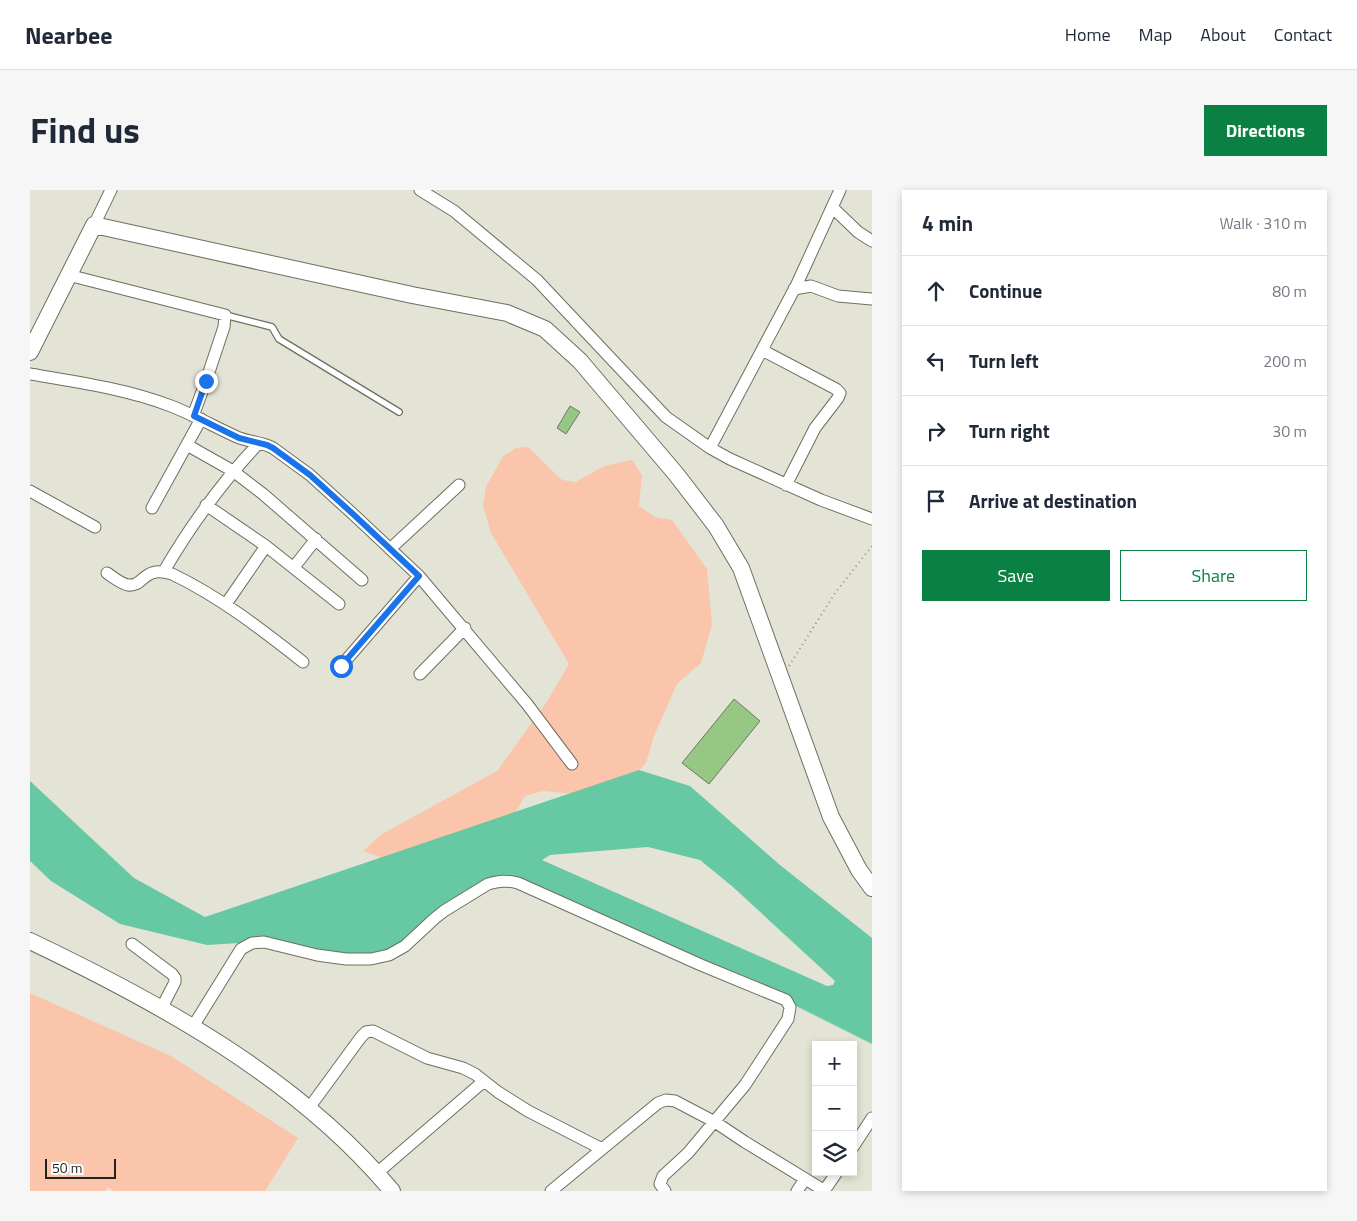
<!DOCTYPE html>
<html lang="en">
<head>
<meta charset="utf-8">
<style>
	:root { --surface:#fff; --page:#f6f6f7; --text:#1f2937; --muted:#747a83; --line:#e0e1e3; --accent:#0b8043 }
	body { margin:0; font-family:"Titillium Web",sans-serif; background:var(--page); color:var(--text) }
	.controls { position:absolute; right:15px; bottom:15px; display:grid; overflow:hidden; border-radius:0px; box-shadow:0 2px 8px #0003 }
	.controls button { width:45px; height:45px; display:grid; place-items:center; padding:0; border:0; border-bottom:1px solid var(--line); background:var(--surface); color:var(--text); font:25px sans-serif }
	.scale { position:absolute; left:15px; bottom:12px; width:71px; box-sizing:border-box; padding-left:5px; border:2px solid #23231e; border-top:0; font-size:14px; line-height:18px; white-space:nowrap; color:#23231e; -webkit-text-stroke:4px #fff; paint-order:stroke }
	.stop { position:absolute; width:15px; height:15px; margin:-11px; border:4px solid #1a73e8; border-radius:50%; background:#fff }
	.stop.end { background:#1a73e8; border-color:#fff; box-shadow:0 1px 5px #0008 }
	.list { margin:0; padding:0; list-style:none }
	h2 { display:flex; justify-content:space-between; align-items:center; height:65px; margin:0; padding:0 20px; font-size:21px }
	h2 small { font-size:16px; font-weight:400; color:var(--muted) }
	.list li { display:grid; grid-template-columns:32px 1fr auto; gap:15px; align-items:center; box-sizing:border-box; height:70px; padding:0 20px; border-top:1px solid var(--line) }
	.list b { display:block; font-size:19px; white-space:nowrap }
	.list em { font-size:16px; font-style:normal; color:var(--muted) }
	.actions { display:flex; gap:10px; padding:15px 20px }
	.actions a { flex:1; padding:11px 0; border:1px solid var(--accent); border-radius:0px; text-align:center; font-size:18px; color:var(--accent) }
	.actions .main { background:var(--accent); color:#fff }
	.icon { flex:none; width:28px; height:28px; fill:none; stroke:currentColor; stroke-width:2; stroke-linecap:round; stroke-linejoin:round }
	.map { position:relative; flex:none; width:842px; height:1001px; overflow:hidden; border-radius:0px }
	header { display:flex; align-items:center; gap:30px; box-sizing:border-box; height:70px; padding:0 25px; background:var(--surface); border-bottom:1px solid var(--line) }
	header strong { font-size:24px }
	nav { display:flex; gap:28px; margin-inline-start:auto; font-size:18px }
	.intro { display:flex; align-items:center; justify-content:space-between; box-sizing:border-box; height:120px; padding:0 30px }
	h1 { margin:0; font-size:35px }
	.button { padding:12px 22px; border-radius:0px; background:var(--accent); color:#fff; font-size:18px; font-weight:700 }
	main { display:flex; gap:30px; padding:0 30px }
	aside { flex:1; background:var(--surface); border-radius:0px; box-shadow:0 2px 8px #0003 }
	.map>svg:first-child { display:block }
	.green { fill:#fac5ab }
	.water { fill:#67c9a4; fill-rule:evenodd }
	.building { fill:#97c883; stroke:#6e766b }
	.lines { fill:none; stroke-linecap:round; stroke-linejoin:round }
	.lane-casing { stroke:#6e6e61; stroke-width:8 }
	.street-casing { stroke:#6e6e61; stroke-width:13 }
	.secondary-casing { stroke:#6e6e61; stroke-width:18 }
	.path { stroke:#909086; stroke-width:2; stroke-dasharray:1 4; stroke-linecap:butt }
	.lane { stroke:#fff; stroke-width:5.5 }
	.street { stroke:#fff; stroke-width:11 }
	.secondary { stroke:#fff; stroke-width:16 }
	.route { stroke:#1a73e8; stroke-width:6 }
</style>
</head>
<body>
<header>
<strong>Nearbee</strong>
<nav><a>Home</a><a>Map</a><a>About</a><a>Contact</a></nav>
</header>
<div class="intro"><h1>Find us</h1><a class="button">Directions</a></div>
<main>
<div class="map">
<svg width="842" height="1001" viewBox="0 0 842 1001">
	<rect width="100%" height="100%" fill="#e4e4d6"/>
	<!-- green -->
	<path class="green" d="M498,257L532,290L546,292L574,276L602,270L612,285L609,316L625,327L642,330L677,379L682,435L671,473L647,494L624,546L616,573L596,594L555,605L513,601L495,606L478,635L360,671L333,661L352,644L467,581L516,513L539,474L461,343L453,316L456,297L473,266L486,258Z
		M0,803L141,866L268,948L235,1001H84L78,997L75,1001H0Z"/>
	<!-- water -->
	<path class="water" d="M609,580L660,596L750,675L842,748V854L766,816L479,686L413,722L366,763L325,765L228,752L177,755L90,734L21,691L0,671V591L104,688L175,727ZM618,657L670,670L703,697L805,791L803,795L797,796L512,670L520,665Z"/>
	<!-- building -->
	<path class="building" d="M540,216L550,222L536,244L527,238Z
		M704,509L730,531L679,594L652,573Z"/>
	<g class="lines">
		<!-- lane casing -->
		<g class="lane-casing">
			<path id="lane" d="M195,125L242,137L249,149L369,222"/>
		</g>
		<!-- street casing -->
		<g class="street-casing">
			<path id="street" d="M390,0L424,21L507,90L636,227L680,258L700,269L791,310L842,329
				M802,17L828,42L842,51
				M64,35L81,0
				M38,85L195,125L194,137L176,191L163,226
				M764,99L781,96L808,106L842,109
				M732,160L806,199L810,203L808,208L785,238L756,295
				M0,184C48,192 96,199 141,216C164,225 185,237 207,247C219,252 232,252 243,258L280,285L323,324L389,386L497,514L542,574
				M157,255L203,281L233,304L332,390
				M680,258L767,94L810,0
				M0,301L65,337
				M176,315L236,356L309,414
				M122,318L171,229
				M360,359L429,295
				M264,377L286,349
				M134,381C161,335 191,293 229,253
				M77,383C83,387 91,394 98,395C115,397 112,375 142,384C190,407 231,439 273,472
				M196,414L236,356
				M311,476L389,386
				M390,484L435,438
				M102,754L142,784L145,788V792L131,819
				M162,838L211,759L222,753L234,752L287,765L316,769H341L359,765L375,756L404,729L414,721L458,694C469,691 477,690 488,693L671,775L756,810L760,817L758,829L715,895L658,963L633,986L630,994L635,1001
				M279,918L331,847L336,842L343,841L397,868L433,878L445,884L468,902L498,921L572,959
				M823,957L842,928
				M347,983L454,891
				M521,1001L628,913L636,910L645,911L685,932L715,952L795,1001
				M767,1001L775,989
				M794,1001L807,982"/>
		</g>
		<!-- secondary casing -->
		<g class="secondary-casing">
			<path id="secondary" d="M0,162L64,35L382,105L477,123L515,139L550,171L646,284L686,336L711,378L801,627L829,680L842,698
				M0,751C130,813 269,889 362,1001"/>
		</g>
		<!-- path -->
		<path class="path" d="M759,476L805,403L842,356"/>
		<!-- lane -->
		<use href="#lane" class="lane"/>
		<!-- street -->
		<use href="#street" class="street"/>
		<!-- secondary -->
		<use href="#secondary" class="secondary"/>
	</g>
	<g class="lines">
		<!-- route -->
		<path class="route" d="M176,191L164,226L209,248L237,255L243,258L280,285L323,324L389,386L311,476"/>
	</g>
</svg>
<div class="controls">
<button>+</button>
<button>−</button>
<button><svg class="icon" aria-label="layers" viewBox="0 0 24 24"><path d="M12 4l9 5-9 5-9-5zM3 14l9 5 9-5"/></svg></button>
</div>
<div class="scale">50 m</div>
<div class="stop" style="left:311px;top:476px"></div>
<div class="stop end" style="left:176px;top:191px"></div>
</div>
<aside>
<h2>4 min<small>Walk · 310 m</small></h2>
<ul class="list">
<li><svg class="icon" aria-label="ahead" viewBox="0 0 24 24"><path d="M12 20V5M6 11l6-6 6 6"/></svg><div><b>Continue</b></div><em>80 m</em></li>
<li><svg class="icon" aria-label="left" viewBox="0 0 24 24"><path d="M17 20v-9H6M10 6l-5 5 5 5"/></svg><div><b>Turn left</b></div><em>200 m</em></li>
<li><svg class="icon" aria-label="right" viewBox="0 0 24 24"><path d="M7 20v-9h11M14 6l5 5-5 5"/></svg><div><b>Turn right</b></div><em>30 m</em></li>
<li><svg class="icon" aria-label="arrive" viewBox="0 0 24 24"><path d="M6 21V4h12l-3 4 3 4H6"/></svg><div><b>Arrive at destination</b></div></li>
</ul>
<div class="actions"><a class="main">Save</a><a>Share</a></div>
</aside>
</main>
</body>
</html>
